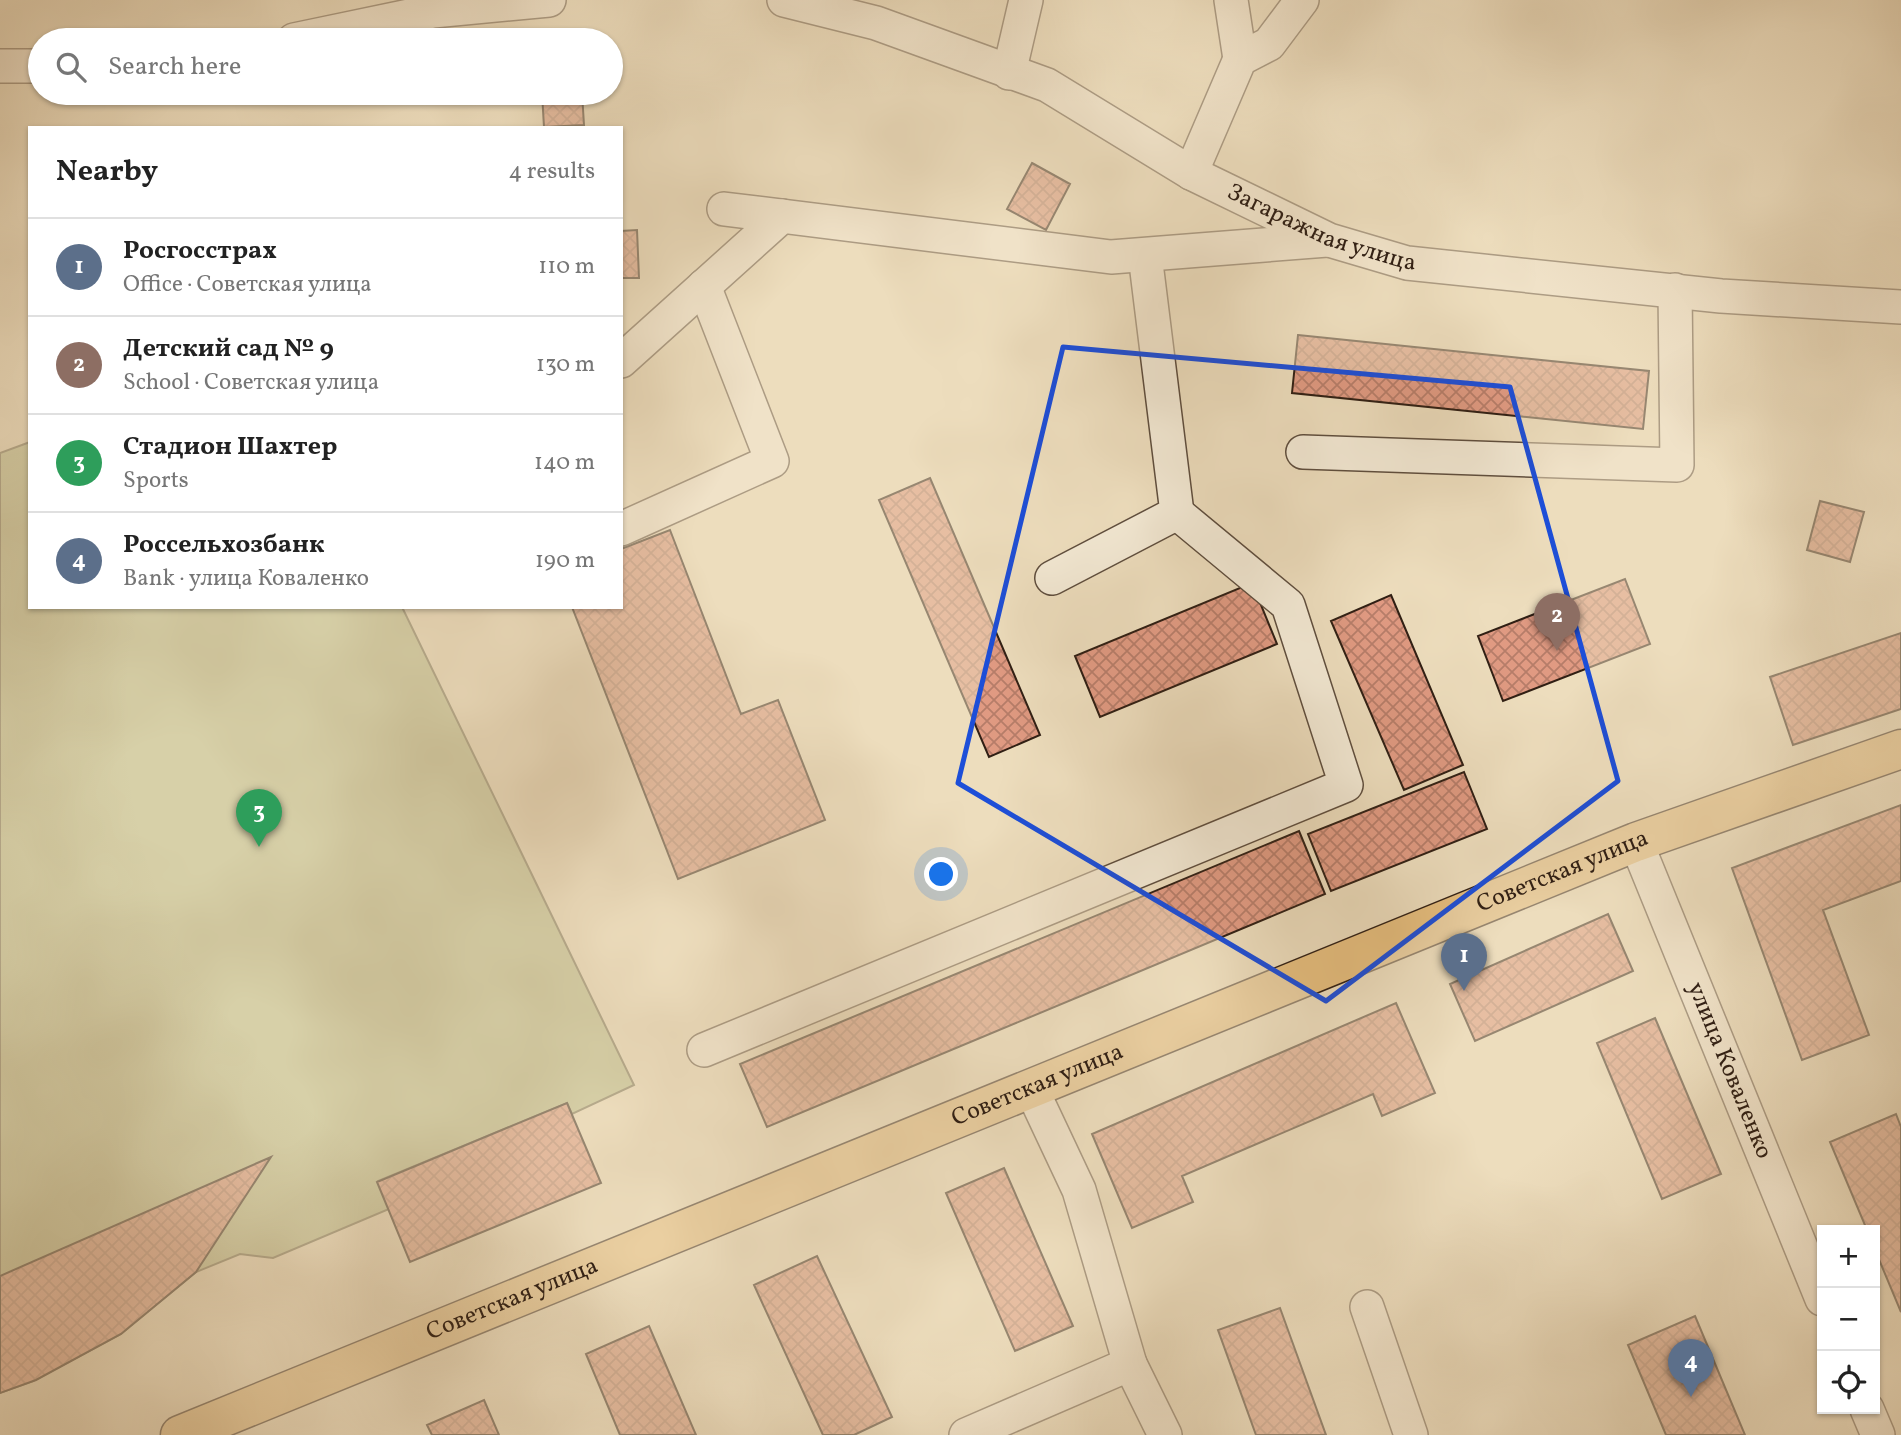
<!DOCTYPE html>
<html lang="en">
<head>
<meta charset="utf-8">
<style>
	:root { --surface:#fff; --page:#f6f6f6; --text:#222; --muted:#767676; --line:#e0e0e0; --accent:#ea580c }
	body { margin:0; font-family:Vollkorn,serif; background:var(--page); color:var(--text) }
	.controls { position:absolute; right:21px; bottom:21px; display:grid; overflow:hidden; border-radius:0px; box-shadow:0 2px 5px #0004 }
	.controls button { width:63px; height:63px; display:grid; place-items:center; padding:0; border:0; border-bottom:2px solid var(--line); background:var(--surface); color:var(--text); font:35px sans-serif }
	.you { position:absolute; left:942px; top:875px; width:24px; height:24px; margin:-18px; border:5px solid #fff; border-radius:50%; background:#1a73e8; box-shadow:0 0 0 10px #1a73e833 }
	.badge { display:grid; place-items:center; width:46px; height:46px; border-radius:50%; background:var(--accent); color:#fff; font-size:23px; font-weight:700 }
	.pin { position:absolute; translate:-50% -58px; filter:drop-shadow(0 2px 4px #0008) }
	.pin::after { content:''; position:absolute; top:37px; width:24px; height:21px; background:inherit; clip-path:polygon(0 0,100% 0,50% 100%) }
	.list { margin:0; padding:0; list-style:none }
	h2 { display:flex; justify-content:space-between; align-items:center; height:91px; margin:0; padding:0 28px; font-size:30px }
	h2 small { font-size:23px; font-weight:400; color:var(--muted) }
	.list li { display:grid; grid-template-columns:46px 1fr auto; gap:21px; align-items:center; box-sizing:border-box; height:98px; padding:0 28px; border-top:2px solid var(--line) }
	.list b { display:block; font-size:26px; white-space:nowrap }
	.list p { margin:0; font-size:23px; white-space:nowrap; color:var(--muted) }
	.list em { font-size:23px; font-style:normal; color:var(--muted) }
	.icon { flex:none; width:38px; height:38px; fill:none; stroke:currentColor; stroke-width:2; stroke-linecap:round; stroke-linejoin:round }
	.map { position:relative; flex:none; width:1901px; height:1435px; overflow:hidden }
	.search { position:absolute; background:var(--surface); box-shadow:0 2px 5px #0004; left:28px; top:28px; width:595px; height:77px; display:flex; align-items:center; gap:18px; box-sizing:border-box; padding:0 24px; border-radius:38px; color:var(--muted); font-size:26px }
	.panel { position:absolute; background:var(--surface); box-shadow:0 2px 5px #0004; left:28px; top:126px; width:595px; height:483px; border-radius:0px }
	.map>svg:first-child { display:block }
	.green { fill:#bcc08f; stroke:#767052; stroke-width:2 }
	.building { fill:url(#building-cross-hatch); stroke:#301f14; stroke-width:2 }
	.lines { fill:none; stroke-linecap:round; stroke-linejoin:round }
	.minor-casing { stroke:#5f4e3e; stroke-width:36 }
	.major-casing { stroke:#301f14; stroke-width:41 }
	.minor { stroke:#f3e9d4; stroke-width:33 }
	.major { stroke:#e6be7e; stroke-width:38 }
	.marked { fill:none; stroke:#1d4ed8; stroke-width:5; stroke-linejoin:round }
	.labels { text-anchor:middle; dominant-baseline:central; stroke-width:5; stroke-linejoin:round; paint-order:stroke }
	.street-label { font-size:24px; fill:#301f14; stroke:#f3e9d4 }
</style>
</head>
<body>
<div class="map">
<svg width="1901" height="1435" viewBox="0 0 1901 1435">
	<defs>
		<pattern id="building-cross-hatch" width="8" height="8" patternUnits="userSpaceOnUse" patternTransform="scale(1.75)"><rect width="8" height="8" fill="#e09a82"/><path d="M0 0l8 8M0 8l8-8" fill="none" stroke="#b67d69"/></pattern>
	</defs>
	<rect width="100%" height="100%" fill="#edddbd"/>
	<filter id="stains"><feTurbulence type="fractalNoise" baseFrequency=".00286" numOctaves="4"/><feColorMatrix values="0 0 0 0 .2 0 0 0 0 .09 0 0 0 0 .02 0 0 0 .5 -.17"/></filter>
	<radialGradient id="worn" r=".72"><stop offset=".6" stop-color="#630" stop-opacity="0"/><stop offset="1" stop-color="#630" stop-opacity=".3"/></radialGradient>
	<!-- green -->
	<path class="green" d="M30,442V607H402L634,1085L572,1114L567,1103L378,1181L389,1209L273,1258L240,1254L196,1272L121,1334L33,1381L0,1393V453Z"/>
	<!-- building -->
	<path class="building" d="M542,93H582L584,125L544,127Z
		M1032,163L1070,184L1046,230L1007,209Z
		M637,230L639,278H621V231Z
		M1298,335L1649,371L1643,429L1292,393Z
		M930,478L1040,735L989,757L879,500Z
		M1820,501L1864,512L1850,562L1807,550Z
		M670,530L741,714L778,700L825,820L678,879L572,607H621V549Z
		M1625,579L1650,644L1503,701L1478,636Z
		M1252,583L1277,644L1100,717L1075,656Z
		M1391,595L1463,765L1404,790L1331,621Z
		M1901,633V709L1793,745L1770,677Z
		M1464,772L1487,829L1331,891L1308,834Z
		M1901,805V881L1823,910L1869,1035L1802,1060L1732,868Z
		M1299,831L1325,894L767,1127L740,1064Z
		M1608,914L1633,971L1475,1041L1450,984Z
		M1396,1003L1435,1093L1382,1116L1373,1094L1182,1176L1193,1202L1132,1228L1092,1134Z
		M1655,1018L1721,1174L1662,1199L1597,1043Z
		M567,1103L601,1183L410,1262L377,1182Z
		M1896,1114L1901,1127V1312L1875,1250V1230H1867L1830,1142Z
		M271,1157L196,1272L121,1334L36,1380L0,1393V1276Z
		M1004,1168L1073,1326L1015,1351L946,1193Z
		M817,1256L892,1417L854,1435H823L754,1285Z
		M1280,1308L1326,1435H1256L1218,1330Z
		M1695,1316L1745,1435H1666L1628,1345Z
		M649,1326L696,1435H620L586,1354Z
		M484,1400L499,1435H432L427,1425Z"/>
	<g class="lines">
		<!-- minor casing -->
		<g class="minor-casing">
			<g id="minor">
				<path id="s1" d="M784,0L876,23L1047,85L1191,173L1329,240L1407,263L1721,296L1901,307"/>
				<path d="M1231,0L1240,59"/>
				<path d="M294,40L433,11L549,0"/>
				<path d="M0,66H40"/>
				<path d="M1009,73L1026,0"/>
				<path d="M1191,173L1240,59L1269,44L1302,0"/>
				<path d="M724,209L1111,257L1327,240"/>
				<path d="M621,361L782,216"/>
				<path d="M1303,452L1677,465L1675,290"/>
				<path d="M621,529L772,461L704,286"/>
				<path d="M1052,578L1177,513L1145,255"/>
				<path id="s2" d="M1636,842L1822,1299"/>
				<path d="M704,1050L1346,785L1288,605L1177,513"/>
				<path d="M1367,1307L1411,1435"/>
				<path d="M1130,1364L1165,1435"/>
				<path d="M1867,1409L1878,1435"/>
				<path d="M966,1435L1130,1364L1079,1190L1031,1088"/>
			</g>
		</g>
		<!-- major casing -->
		<g class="major-casing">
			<g id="major">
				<path id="s3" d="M180,1435L1636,842L1901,749"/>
			</g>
		</g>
		<!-- minor -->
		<use href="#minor" class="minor"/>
		<!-- major -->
		<use href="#major" class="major"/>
	</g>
	<!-- marked area -->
	<path d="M0 0H1901V1435H0ZM1063,347L1510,387L1618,781L1326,1001L958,783Z" fill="#edddbd" fill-opacity=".55" fill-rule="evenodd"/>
	<path class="marked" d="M1063,347L1510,387L1618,781L1326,1001L958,783Z"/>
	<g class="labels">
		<!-- street labels -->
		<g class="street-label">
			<text stroke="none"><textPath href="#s1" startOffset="588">Загаражная улица</textPath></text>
			<text stroke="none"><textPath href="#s3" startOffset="1493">Советская улица</textPath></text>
			<text stroke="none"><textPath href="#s2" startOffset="247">улица Коваленко</textPath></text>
			<text stroke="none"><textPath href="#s3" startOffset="926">Советская улица</textPath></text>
			<text stroke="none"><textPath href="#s3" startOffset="359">Советская улица</textPath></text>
		</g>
	</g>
	<rect width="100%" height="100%" filter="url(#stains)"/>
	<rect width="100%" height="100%" fill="url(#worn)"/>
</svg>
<div class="controls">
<button>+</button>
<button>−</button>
<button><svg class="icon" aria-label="locate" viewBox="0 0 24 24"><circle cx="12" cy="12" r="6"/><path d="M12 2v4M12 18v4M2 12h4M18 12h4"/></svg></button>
</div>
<div class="you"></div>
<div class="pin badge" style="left:1464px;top:991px;background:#5c6f8a">1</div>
<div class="pin badge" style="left:1557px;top:651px;background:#8d6e63">2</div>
<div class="pin badge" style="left:259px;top:847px;background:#2e9e5b">3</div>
<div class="pin badge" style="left:1691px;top:1397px;background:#5c6f8a">4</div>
<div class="search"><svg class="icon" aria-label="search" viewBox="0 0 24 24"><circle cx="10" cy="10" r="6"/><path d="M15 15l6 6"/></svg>Search here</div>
<section class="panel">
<h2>Nearby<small>4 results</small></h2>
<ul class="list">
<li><span class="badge" style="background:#5c6f8a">1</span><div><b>Росгосстрах</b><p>Office · Советская улица</p></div><em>110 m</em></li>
<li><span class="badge" style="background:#8d6e63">2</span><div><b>Детский сад № 9</b><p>School · Советская улица</p></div><em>130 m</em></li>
<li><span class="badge" style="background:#2e9e5b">3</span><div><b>Стадион Шахтер</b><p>Sports</p></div><em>140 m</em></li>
<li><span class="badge" style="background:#5c6f8a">4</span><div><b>Россельхозбанк</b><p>Bank · улица Коваленко</p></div><em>190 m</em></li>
</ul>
</section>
</div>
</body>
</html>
